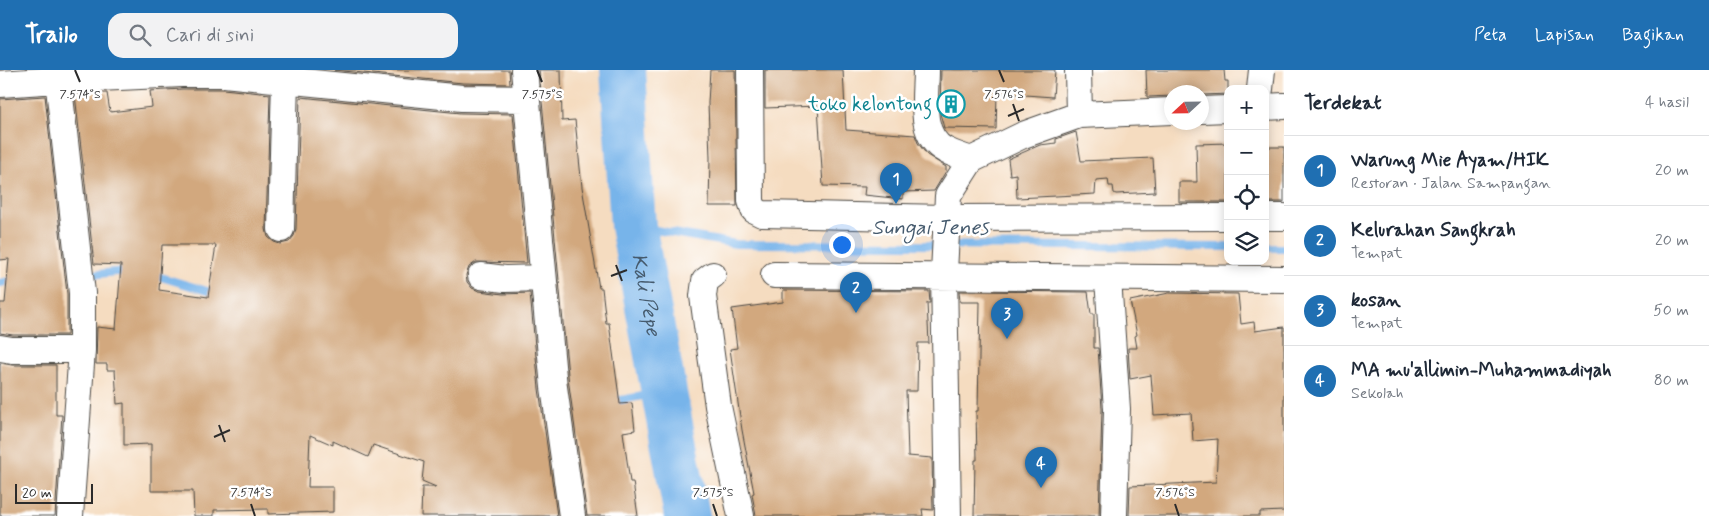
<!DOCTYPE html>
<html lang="id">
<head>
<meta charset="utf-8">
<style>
	:root { --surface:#fff; --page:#f2f2f3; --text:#1f2937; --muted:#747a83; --line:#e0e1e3; --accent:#1f6fb2 }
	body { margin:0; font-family:Mynerve,sans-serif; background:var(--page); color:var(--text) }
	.controls { position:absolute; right:15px; top:15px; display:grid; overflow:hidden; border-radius:10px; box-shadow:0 2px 12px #0003 }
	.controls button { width:45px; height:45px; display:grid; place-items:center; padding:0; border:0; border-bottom:1px solid var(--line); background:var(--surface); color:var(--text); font:25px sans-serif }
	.compass { position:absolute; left:1164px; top:15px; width:45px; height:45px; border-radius:50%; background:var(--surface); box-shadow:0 2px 12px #0003; rotate:248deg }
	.scale { position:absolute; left:15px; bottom:12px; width:78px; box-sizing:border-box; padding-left:5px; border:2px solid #2b2b2b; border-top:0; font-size:14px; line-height:18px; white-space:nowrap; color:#2b2b2b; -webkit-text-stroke:4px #fff; paint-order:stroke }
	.you { position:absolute; left:841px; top:174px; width:18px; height:18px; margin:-12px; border:4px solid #fff; border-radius:50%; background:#1a73e8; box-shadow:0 0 0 8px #1a73e833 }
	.badge { display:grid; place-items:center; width:32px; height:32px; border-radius:50%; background:var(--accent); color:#fff; font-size:16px; font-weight:700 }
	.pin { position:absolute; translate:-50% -41px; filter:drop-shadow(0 1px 2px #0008) }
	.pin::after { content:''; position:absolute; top:26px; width:18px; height:15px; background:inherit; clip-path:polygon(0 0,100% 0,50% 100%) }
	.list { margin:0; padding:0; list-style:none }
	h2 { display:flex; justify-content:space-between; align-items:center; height:65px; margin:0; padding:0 20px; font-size:21px }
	h2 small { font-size:16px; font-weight:400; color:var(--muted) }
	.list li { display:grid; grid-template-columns:32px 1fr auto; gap:15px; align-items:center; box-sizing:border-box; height:70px; padding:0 20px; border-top:1px solid var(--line) }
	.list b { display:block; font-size:19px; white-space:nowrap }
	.list p { margin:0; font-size:16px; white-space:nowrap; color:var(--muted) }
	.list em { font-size:16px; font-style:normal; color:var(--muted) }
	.icon { flex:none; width:28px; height:28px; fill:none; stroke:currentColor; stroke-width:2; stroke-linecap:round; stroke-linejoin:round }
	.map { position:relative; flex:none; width:1284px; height:446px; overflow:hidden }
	header { display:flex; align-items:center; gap:30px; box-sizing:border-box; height:70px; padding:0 25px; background:var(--accent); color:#fff }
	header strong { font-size:24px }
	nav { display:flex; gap:28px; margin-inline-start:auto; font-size:18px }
	.search { width:350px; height:45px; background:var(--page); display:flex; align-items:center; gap:12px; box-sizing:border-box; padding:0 18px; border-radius:15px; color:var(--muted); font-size:19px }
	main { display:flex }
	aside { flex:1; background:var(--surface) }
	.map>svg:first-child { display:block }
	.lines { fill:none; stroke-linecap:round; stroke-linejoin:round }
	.stream { stroke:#77b4ea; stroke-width:8 }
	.river { stroke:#77b4ea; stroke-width:46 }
	.building { fill:#d2a87e; fill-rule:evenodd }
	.minor-casing { stroke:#494641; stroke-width:28 }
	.minor { stroke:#fff; stroke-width:26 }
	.ticks { fill:none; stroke:#2b2b2b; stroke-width:2 }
	.labels { text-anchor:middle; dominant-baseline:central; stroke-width:5; stroke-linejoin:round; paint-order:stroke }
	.culture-label { font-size:20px; fill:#0d838f; stroke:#fff; text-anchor:end }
	.water-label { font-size:21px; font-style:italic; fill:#465b6e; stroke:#fff }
	.ticks-label { font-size:12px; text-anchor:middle; fill:#2b2b2b; stroke:#fff; stroke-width:5; stroke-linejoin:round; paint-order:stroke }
</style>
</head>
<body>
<header>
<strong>Trailo</strong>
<div class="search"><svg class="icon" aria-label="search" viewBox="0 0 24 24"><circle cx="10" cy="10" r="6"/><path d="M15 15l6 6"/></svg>Cari di sini</div>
<nav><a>Peta</a><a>Lapisan</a><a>Bagikan</a></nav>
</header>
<main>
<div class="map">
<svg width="1284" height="446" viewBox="0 0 1284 446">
	<rect width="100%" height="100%" fill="#fff"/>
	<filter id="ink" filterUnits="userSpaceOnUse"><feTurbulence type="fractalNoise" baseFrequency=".02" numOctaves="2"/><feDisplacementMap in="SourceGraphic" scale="10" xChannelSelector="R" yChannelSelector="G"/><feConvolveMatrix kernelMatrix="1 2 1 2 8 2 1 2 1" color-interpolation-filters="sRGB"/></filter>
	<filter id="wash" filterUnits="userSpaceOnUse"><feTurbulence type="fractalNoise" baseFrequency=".0096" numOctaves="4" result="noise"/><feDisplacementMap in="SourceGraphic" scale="20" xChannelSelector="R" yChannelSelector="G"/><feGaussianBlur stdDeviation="1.12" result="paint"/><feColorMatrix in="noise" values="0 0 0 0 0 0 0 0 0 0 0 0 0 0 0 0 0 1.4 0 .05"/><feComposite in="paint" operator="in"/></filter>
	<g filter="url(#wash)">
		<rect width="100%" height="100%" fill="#f5dcc0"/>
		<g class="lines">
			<!-- stream -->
			<path class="stream" d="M633,156L736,174L1228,177
				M1265,178H1284
				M151,204L217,224
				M84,206L115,202H130
				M0,213L15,210
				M610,332L664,322"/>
			<!-- river -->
			<path class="river" id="s1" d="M623,0L633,156L687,446"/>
		</g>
		<g id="blocks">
			<!-- building -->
			<path class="building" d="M334,0H509L510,14L463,13Z
				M539,0H561L562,51L575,50L582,117L599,218H602L606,253H609L620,334L632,333L635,360L623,362L630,412H633L638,446H587L569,315Z
				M710,0H735L737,136H709L710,88L708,33Z
				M765,0H843L846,60L915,65L918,73L927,85L946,97V101L934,121L903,122V129L864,125L865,117L823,116L818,36L765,38Z
				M941,0H1055L1053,27L997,23L996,59L944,58L940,43Z
				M1146,0H1224L1225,11H1228V24L1202,25V22H1172V26L1147,27Z
				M182,19H223L270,24L266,159L268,167L274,172L280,174L289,172L294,166L296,159L300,27L460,43L513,44L527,193L476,192L469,197L466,205L467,212L472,218L479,221L503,224L530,223L539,319L557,446H421L422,417H436L422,411L424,392L373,375L368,387L333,371V375L310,365L308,417H333V442L268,444V439L214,440V446H194L193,421H151V374L124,375V333L117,334L115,300H107V294H96L97,257L116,259L121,195L94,194L75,24L107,23L110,42L152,37L150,21ZM162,175H216L208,227L159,220Z
				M45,26L67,224V265H13L0,263V233H5L9,189L0,190V29Z
				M1076,62L1081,91L1153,88L1155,122L1116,124L1114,123L1113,116H1109L1108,109L1096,110L1095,124L1017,128L1016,104L1010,105L1008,89L1040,75L1056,73V69Z
				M1228,73V132H1179V112H1197L1196,74Z
				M1265,77H1284V132H1265Z
				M783,220L929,221L930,233H927L929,273H918L917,321H906L908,386L932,388L933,440L922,439L923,446H756L752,424L754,423L742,360L730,279L737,278L732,239L783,232Z
				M959,221L1088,222L1091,244H1094V278H1098L1102,339L1099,446H974L975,390H977L976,341H978L980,232H960Z
				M1169,223L1238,224L1241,254L1254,252L1255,261L1284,257V441L1260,442V446H1129L1130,416L1216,412L1218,369L1193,371L1191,343L1154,345L1151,305L1130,309L1128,278H1137L1135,266L1137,265L1130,231Z
				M0,293L12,295H56V345H62L55,446H0Z"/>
		</g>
	</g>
	<g filter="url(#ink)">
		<use href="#blocks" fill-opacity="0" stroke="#494641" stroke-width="1"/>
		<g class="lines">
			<!-- minor casing -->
			<g class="minor-casing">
				<path id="minor" d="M57,0L82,223V280L70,446
					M524,0L554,317L572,446
					M750,0L751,131L754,140L762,144L946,148L1228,147
					M926,0C926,26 918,65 945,80C953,84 963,87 971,90
					M1078,0L1079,45
					M0,14L57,10L182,4H224L462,28L526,29
					M1260,19L1262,0
					M1265,37L1284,36
					M1202,40L1228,39
					M1265,147H1284
					M281,159L285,10
					M713,205L705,211L703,226L718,336L741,446
					M774,205L1284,209
					M481,206L505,209L543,208
					M1108,209L1117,339L1114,446
					M0,278L12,280H82
					M948,446L944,202L948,126L971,90L1023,65L1079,45L1172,41"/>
			</g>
			<!-- minor -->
			<use href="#minor" class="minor"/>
		</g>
	</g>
	<!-- ticks -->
	<path class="ticks" d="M75,0L80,12M537,0L542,12M999,0L1004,12M1013,34L1019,51M1008,46L1024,39M616,195L622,211M611,206L627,200M219,355L225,372M214,367L230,360M251,434L255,446M713,434L717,446M1175,434L1179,446"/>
	<!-- icons -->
	<defs>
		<g id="building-ring" transform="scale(1.4375)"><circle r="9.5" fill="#fff" stroke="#0f9aa8" stroke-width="1.5"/><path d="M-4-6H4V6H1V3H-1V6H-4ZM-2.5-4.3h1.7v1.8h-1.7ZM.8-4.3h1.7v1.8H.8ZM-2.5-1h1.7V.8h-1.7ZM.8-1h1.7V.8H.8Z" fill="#0f9aa8"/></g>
	</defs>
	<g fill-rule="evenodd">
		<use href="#building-ring" x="951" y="34"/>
	</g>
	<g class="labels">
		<!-- culture labels -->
		<g class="culture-label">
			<text x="932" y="34">toko kelontong</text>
		</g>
		<!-- water labels -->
		<g class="water-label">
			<text x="930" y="158">Sungai Jenes</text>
			<text stroke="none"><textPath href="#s1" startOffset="226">Kali Pepe</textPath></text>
		</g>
	</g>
	<g class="ticks-label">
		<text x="80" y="28">7.574°S</text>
		<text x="542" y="28">7.575°S</text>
		<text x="1004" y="28">7.576°S</text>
		<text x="251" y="426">7.574°S</text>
		<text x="713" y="426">7.575°S</text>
		<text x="1175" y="426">7.576°S</text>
	</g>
</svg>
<div class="controls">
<button>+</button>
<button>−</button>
<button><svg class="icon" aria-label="locate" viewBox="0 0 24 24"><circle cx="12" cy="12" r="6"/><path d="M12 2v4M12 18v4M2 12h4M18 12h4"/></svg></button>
<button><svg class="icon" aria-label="layers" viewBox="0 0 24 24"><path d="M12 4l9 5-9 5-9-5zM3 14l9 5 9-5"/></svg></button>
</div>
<svg class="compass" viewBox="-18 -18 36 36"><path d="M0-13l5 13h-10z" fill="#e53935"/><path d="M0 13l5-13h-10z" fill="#747a83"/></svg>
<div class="scale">20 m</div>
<div class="you"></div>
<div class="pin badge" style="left:896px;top:134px">1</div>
<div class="pin badge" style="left:856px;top:243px">2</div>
<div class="pin badge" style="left:1007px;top:269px">3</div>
<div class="pin badge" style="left:1041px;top:418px">4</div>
</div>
<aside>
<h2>Terdekat<small>4 hasil</small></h2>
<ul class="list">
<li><span class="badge">1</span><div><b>Warung Mie Ayam/HIK</b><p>Restoran · Jalan Sampangan</p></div><em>20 m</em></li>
<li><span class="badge">2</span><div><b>Kelurahan Sangkrah</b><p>Tempat</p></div><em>20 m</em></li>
<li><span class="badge">3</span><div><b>kosan</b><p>Tempat</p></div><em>50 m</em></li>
<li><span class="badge">4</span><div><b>MA mu'allimin-Muhammadiyah</b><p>Sekolah</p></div><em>80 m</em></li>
</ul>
</aside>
</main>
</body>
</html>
